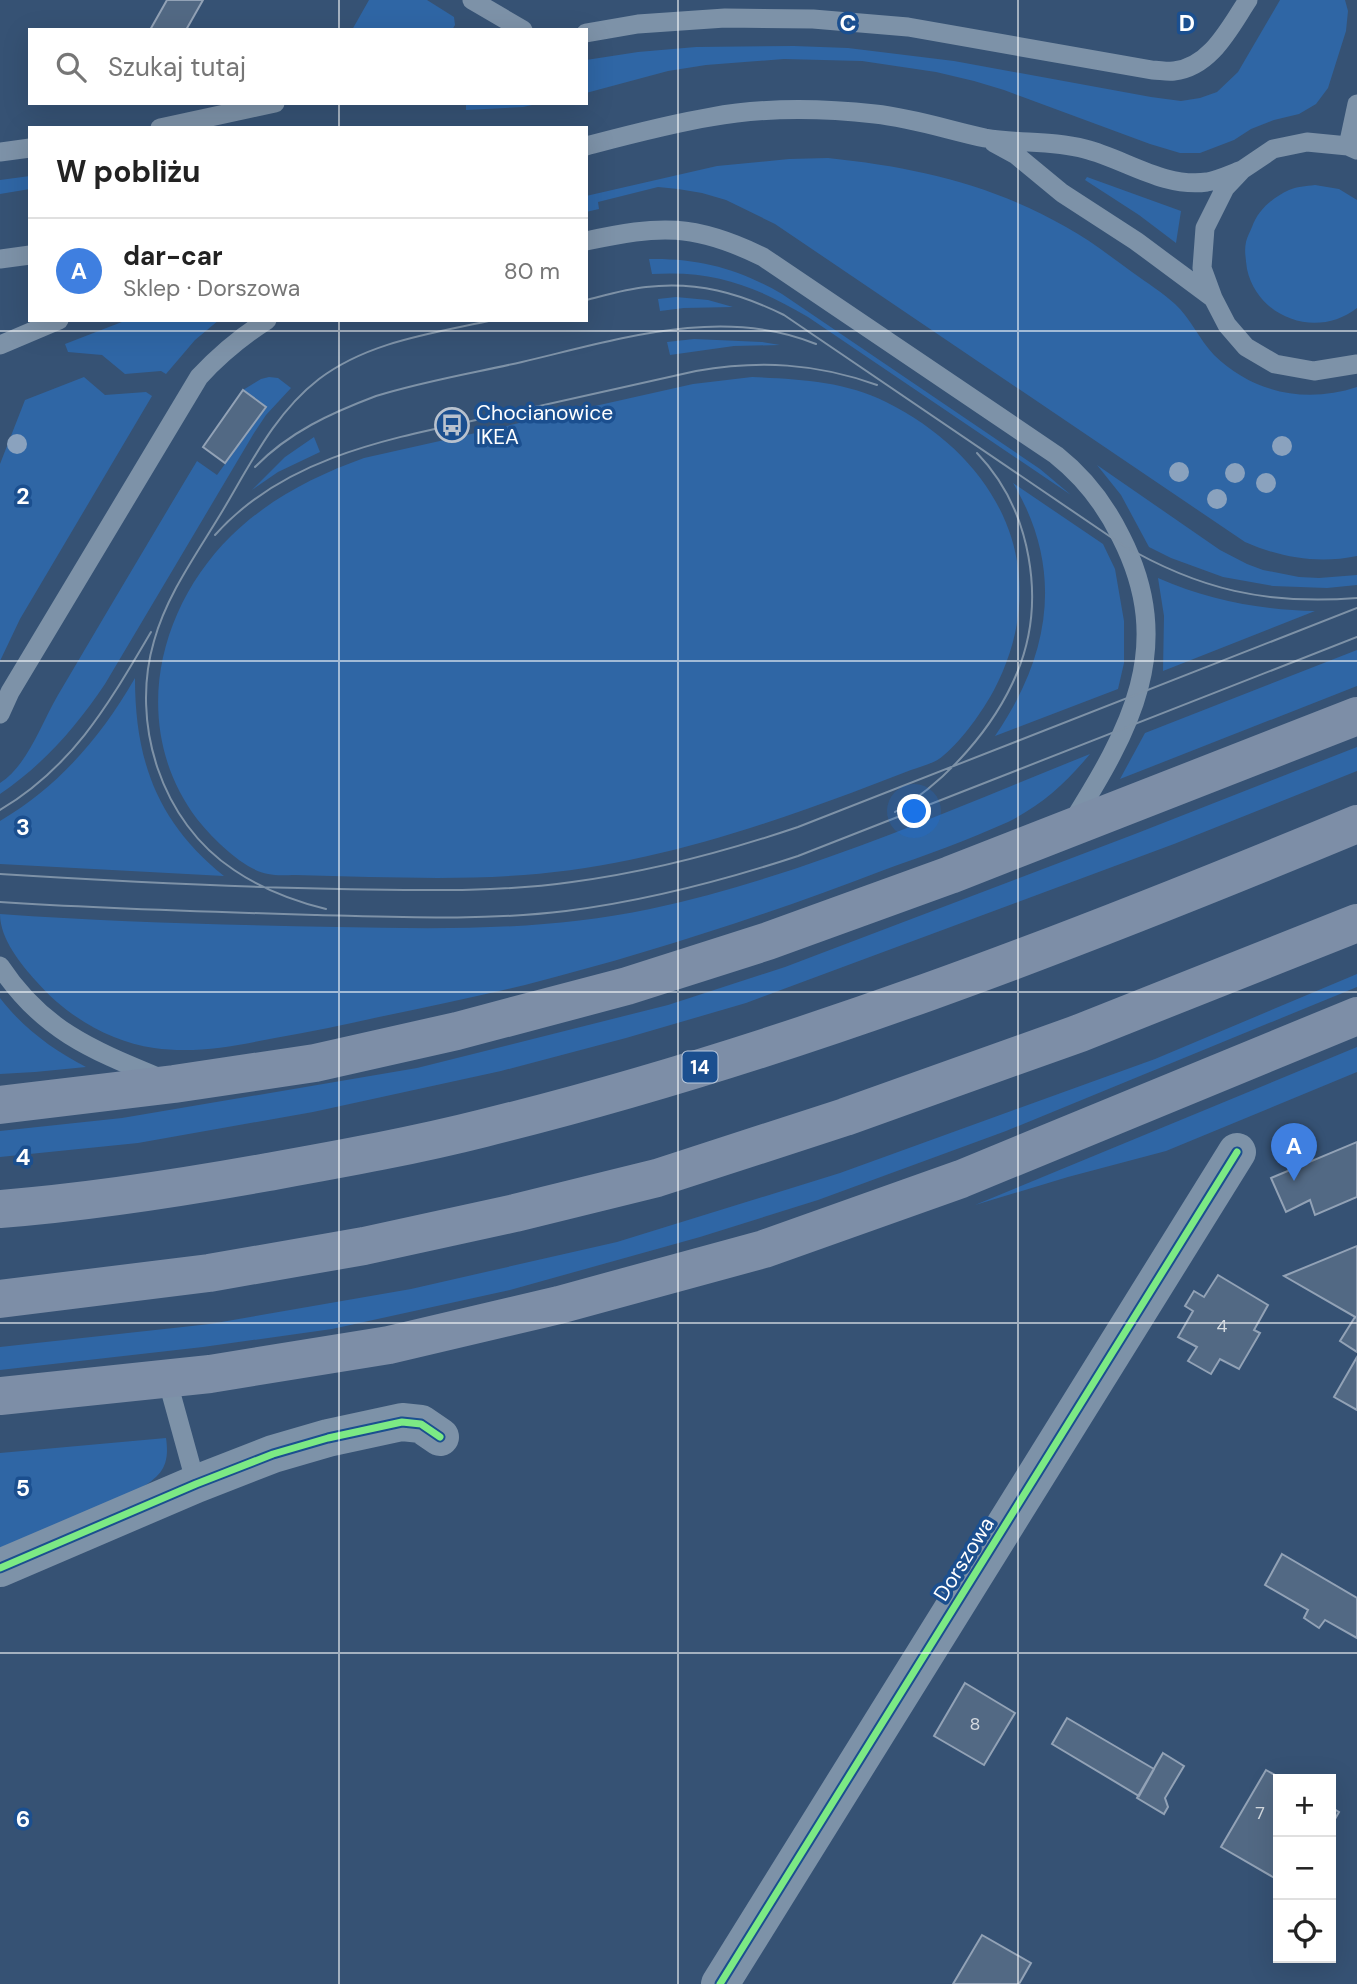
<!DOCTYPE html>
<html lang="pl">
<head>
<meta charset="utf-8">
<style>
	:root { --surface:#fff; --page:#f6f6f6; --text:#222; --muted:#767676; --line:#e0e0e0; --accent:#d93025 }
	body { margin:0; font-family:"DM Sans",sans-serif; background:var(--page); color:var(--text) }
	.controls { position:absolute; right:21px; bottom:21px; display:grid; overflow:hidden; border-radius:0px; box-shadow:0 7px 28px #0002 }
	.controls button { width:63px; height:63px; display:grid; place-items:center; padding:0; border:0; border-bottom:2px solid var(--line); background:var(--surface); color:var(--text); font:35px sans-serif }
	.you { position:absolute; left:915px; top:812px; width:24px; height:24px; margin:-18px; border:5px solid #fff; border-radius:50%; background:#1a73e8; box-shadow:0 0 0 10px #1a73e833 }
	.badge { display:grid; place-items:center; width:46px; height:46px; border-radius:50%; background:var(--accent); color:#fff; font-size:23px; font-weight:700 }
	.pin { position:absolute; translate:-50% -58px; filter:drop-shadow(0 2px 4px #0008) }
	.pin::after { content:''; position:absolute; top:37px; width:24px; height:21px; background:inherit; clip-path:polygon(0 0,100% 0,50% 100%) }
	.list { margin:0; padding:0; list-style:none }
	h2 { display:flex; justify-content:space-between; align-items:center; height:91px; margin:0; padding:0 28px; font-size:30px }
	h2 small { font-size:23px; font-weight:400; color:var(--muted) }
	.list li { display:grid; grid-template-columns:46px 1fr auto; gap:21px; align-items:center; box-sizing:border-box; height:105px; padding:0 28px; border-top:2px solid var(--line) }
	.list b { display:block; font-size:26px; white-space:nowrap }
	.list p { margin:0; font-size:23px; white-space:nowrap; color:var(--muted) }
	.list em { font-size:23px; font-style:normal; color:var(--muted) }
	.icon { flex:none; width:38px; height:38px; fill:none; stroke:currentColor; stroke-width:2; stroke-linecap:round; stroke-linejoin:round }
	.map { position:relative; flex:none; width:1357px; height:1984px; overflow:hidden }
	.search { position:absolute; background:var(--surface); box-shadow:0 7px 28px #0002; left:28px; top:28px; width:560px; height:77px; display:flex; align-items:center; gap:18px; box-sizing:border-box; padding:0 24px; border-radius:0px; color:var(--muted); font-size:26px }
	.panel { position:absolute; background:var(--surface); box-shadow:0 7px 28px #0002; left:28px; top:126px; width:560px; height:196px; border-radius:0px }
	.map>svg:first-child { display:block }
	.green { fill:#2f66a5 }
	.building { fill:#526984; stroke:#92a2b6; stroke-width:2 }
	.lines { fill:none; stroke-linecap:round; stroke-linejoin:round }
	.service { stroke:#7d92a8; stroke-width:19 }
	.minor { stroke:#7d92a8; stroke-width:38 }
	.primary { stroke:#7d8ea7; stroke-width:38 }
	.tram { stroke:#7e92a7; stroke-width:2 }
	.cycleway-casing { stroke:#1b4f8f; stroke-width:11 }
	.cycleway { stroke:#7ce984; stroke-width:7 }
	.tree { fill:#8aa2be }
	.grid { fill:none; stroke:#fff; stroke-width:2; stroke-opacity:0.55 }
	.labels { text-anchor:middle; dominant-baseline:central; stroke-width:7; stroke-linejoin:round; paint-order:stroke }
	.number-label { font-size:18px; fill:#d4dae0 }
	.shield { fill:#1b4f8f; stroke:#bbcadd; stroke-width:2 }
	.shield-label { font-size:19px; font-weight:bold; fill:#fff }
	.poi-label { font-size:21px; fill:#fff; stroke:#1b4f8f; text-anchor:start }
	.street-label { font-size:21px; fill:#fff; stroke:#1b4f8f }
	.grid-label { font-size:23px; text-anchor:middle; font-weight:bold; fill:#fff; stroke:#1b4f8f; stroke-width:7; stroke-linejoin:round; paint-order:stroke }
</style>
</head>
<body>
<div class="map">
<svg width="1357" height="1984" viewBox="0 0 1357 1984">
	<rect width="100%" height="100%" fill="#365274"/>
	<!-- green -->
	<path class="green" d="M369,0H427L454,17L455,25L452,30H352Z
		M1280,0H1345L1348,11L1346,31L1328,88L1316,104L1299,114L1274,120L1251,129L1234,140L1200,153H1180L1150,144L1004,90L974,81L936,72L862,61L784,59L706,65L668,71L586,93V60L638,52L696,47L794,46L848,48L954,61L1151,97L1181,101L1200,98L1217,92L1238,72Z
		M466,103H541L523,107L466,110Z
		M828,158C914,167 991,184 1066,227C1090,240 1111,257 1132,272C1147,283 1162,292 1175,304C1191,319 1199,339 1214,355C1253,393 1306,404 1357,387V556C1319,564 1281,558 1245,542L775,224L726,200L702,193L678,189L658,187L598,202L599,209L586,212V196L717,166L789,159Z
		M30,176V189L0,194V180Z
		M1087,177L1181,211L1176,243L1139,215L1085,180Z
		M1315,185L1339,189L1357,200V308C1318,339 1258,319 1247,269C1246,260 1244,251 1246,242C1247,237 1250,232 1252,227C1258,210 1272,198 1289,190C1296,187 1306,186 1315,185Z
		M649,259C699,258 739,269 782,294L1040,469L1071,495L808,317C755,286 715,270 652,274Z
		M676,297L708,300L733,307L684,308L660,311L658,299Z
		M127,320H219L195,340L166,374L161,371L125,374L102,355L68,352L65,344Z
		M694,339L762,342L780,345L734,346L670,355L667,342Z
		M84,377L105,395L146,392L152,396L20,619L0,661V464L25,400Z
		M269,377L278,378L291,388L266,415L254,433L105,684C76,727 44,764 0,794V783C28,765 41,724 58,695C104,617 150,539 197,461L217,475L266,407L243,390L261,379Z
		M752,377C797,379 845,381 886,402C1000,459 1056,571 994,690C982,712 963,739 944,755C936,763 922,766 911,770C891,778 871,785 851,793C746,832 637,867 524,875C472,879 420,878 369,877C344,876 320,876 295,875C287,875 277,876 268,874C244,870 212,838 197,819C130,730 155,611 231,536C269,499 314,476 364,458L693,384Z
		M314,437L320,452L278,472L252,490L285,457Z
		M1097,465L1220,550L1247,564L1263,570L1299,577L1319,578L1357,575V585L1327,588L1273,586L1223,577L1171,558L1149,547L1121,495Z
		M1013,483L1103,544L1115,569L1124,621V663L1118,689L995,736C1050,656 1065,570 1013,483Z
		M1158,578C1208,600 1260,610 1315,611L1163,671L1164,616Z
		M1357,650V686L1120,779L1145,733Z
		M135,678C135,762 158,823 224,876L0,864V821C59,786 101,737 135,678Z
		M1357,747V771L1174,844L746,1003L626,1038L501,1071L313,1112L138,1143L0,1157V1131L122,1118L417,1068L668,1005L785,967L1135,834Z
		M1090,754C1066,783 1042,805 1008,822C968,840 926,855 884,870C767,915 647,954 525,985C476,997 427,1007 379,1017C344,1025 310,1032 275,1038C235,1046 195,1054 154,1048C110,1042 65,1015 36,981C21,964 0,939 0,914C112,922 224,925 337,927C442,929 547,931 650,909C803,876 945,812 1090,754Z
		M1357,974V987L1006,1131L818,1200L700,1237L510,1290L332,1329L203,1347L0,1370V1347L210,1324L411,1289L617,1242L840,1173L1155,1059Z
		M0,998C23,1028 53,1050 86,1067L35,1072L0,1074Z
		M1357,1047V1072L1166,1151L1068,1177L975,1205Z
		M166,1438C170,1465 162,1476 139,1489L0,1548V1453Z"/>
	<!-- building -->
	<path class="building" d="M167,0H203L186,30H150Z
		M243,390L266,407L225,463L203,447Z
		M1357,1142V1197L1315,1215L1310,1200L1286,1212L1271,1178Z
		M1357,1246V1318L1284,1276Z
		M1218,1275L1268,1305L1254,1330L1260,1333L1239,1369L1220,1359L1211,1374L1188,1361L1197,1347L1178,1337L1193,1311L1185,1306L1194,1291L1204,1297Z
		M1355,1317L1357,1318V1352L1340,1341Z
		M1357,1357V1410L1334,1397Z
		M1282,1554L1357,1598V1638L1325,1620L1319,1628L1304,1618L1308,1610L1265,1585Z
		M965,1683L1015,1713L984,1765L934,1736Z
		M1067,1718L1154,1769L1139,1796L1052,1744Z
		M1163,1753L1184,1766L1165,1798L1168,1807L1164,1814L1137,1798Z
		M1266,1770L1282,1779H1278V1880L1221,1847Z
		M1331,1807L1339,1812L1331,1826Z
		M982,1935L1031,1963L1019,1984H953Z"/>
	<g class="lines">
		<!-- service -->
		<path class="service" d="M472,0L523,30
			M586,33L638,24L725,18L813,19L908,27L1152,70C1159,70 1167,72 1174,71C1211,67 1230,27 1248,0
			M160,128L275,103
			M994,143L1016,155L1062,193L1136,241L1213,298
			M586,146C628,135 669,124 711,117C765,107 821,108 875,114C913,118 948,130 985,138C1018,144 1051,140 1085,149C1125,159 1163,188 1207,182C1219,180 1231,174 1242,170
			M1348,146L1357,104
			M1357,150L1348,146L1307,142L1273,149L1242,170L1225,188L1205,228L1202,268L1213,298L1227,325L1246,347L1275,364L1314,371L1357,364
			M0,152L30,148
			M586,241C660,225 694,223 763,257L1056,455C1085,478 1105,504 1121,537C1177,647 1130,730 1071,824
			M0,259L30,255
			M0,345L59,320
			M0,714L10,692L199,377C220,354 241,337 267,320
			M0,966C42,1030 92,1050 160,1078
			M167,1379L196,1484"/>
		<!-- minor -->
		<path class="minor" d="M0,1568L196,1484L273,1454L328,1438L402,1422L421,1424L440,1437
			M720,1984L1237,1152"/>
		<!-- primary -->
		<path class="primary" d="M0,1105L174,1084L315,1063L457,1031L627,986L768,941L950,875L1357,716
			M0,1209C90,1202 179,1188 268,1172C340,1159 413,1146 484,1128C784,1054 1073,942 1357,824
			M0,1299L209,1273L364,1246L515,1213L657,1178L845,1117L1080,1033L1357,923
			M0,1396L210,1374L389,1345L559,1305L764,1249L961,1179L1357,1016"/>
		<!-- tram -->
		<path class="tram" d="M586,300C606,295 626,289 646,287C697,281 739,293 784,315L1121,544C1199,590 1267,605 1357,598
			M255,467C289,432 331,413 376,396C424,381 473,373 522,362C616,340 722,305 816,344
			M215,535C287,454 399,437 499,415C565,400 630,386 696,371C759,360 816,363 877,385
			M0,810C74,766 109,703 151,632
			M895,812C947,781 994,728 1017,673C1047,601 1031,509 977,453
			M0,874C113,881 226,887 339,889C416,890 494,893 572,882C649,872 724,852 798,827L1357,608
			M0,902C106,909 212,912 317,915C400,917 484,921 566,911C645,901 722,881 798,856L1357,637
			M326,909C293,901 262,889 234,870C161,822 130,723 154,641C167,594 198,552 223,510C251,463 275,413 319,379C369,341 435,333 493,320"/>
		<!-- cycleway casing -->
		<g class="cycleway-casing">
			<path id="cycleway" d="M0,1568L196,1484L273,1454L328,1438L402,1422L421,1424L440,1437
				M720,1984L1237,1152"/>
		</g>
		<!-- cycleway -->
		<use href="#cycleway" class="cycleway"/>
	</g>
	<!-- trees -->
	<g class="tree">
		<circle cx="17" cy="444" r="10"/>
		<circle cx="1282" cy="446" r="10"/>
		<circle cx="1179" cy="472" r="10"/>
		<circle cx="1235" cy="473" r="10"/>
		<circle cx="1266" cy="483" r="10"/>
		<circle cx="1217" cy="499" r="10"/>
	</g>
	<!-- grid -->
	<path class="grid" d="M339,0V30M678,0V1984M1018,0V1984M339,103V128M339,320V1984M0,331H1357M0,661H1357M0,992H1357M0,1323H1357M0,1653H1357"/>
	<!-- icons -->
	<defs>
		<g id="bus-ring" transform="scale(1.75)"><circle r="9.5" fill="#1b4f8f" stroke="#b9c2ce" stroke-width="1.5"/><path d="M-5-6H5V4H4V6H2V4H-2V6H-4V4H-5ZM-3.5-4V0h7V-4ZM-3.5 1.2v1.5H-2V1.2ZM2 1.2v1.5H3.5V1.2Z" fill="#b9c2ce"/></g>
	</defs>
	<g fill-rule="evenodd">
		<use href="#bus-ring" x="452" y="425"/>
	</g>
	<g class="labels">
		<!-- number labels -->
		<g class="number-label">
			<text x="1222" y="1326">4</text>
			<text x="975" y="1724">8</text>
			<text x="1260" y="1813">7</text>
		</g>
		<!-- shield labels -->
		<rect class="shield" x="682.5" y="1051.5" width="35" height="31" rx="5"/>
		<g class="shield-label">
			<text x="700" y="1067">14</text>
		</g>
		<!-- poi labels -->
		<g class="poi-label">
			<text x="476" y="413">Chocianowice<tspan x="476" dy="24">IKEA</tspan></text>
		</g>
		<!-- street labels -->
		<g class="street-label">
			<text transform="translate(964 1559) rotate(-58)">Dorszowa</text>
		</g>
	</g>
	<g class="grid-label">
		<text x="848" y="31">C</text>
		<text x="1187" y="31">D</text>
		<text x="23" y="504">2</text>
		<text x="23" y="835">3</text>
		<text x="23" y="1165">4</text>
		<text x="23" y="1496">5</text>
		<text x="23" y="1827">6</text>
	</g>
</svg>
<div class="controls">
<button>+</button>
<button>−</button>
<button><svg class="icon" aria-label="locate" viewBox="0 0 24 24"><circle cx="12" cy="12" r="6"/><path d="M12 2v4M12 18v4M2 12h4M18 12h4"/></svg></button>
</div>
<div class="you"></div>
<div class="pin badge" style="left:1294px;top:1181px;background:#3f7fe0">A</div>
<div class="search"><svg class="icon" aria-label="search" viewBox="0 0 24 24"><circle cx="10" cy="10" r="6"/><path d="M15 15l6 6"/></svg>Szukaj tutaj</div>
<section class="panel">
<h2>W pobliżu<small></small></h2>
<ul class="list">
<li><span class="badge" style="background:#3f7fe0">A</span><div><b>dar-car</b><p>Sklep · Dorszowa</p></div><em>80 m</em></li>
</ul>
</section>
</div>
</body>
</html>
